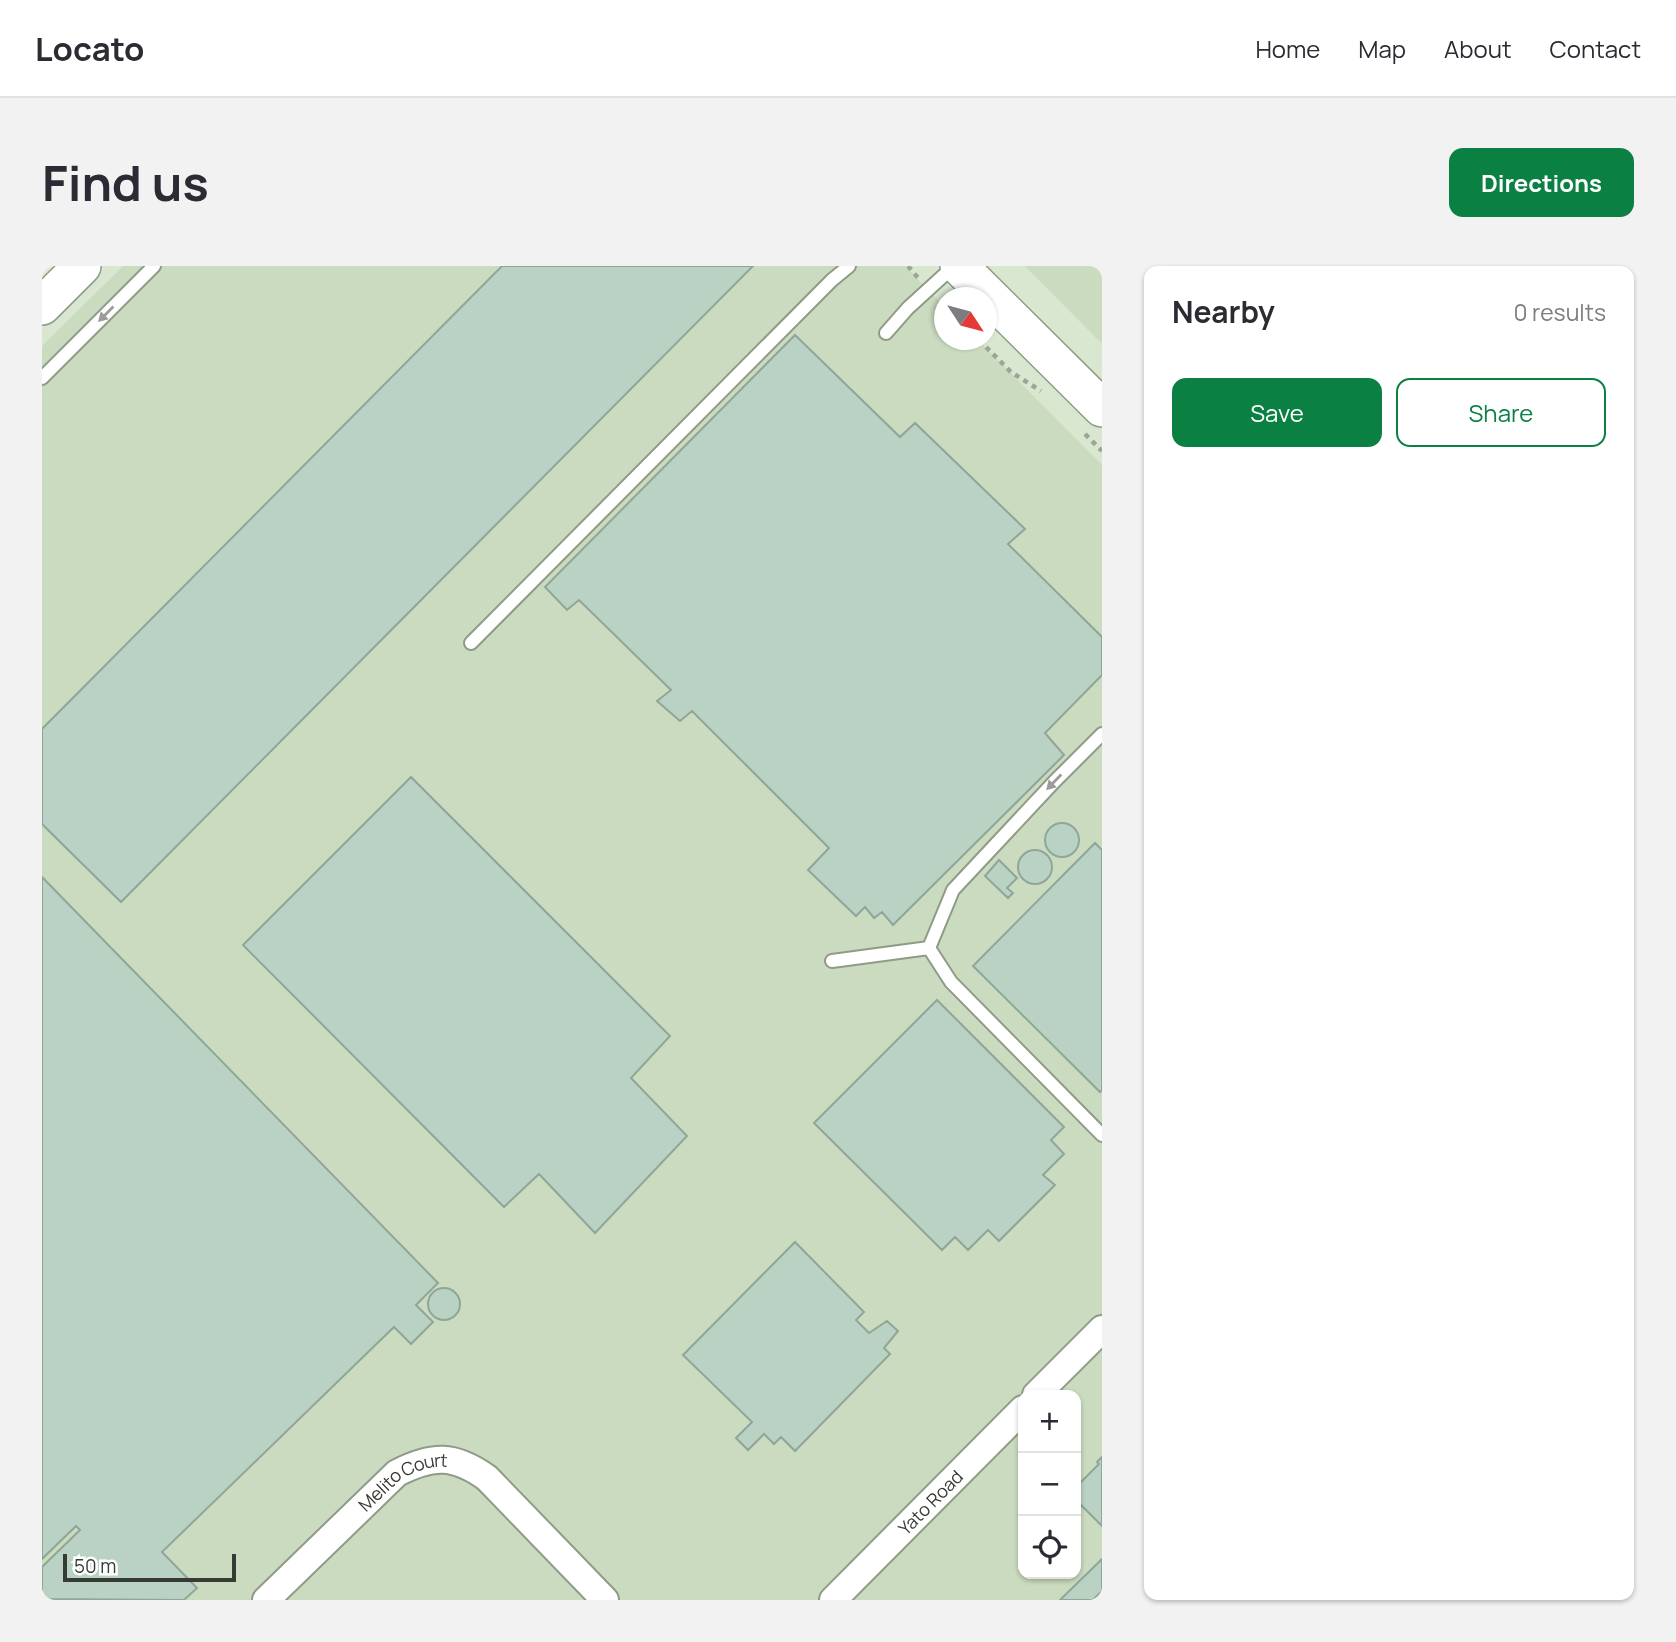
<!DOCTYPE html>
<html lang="en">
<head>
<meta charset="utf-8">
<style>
	:root { --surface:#fff; --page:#f2f2f3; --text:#2b2b33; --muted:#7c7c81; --line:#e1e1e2; --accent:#0b8043 }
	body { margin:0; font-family:Manrope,sans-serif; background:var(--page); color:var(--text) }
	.controls { position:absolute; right:21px; bottom:21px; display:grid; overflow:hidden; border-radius:14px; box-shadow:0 2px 5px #0004 }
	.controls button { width:63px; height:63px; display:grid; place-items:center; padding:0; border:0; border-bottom:2px solid var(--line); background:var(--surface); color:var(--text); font:35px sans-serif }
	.compass { position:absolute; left:892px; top:21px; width:63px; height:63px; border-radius:50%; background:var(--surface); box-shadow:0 2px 5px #0004; rotate:126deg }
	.scale { position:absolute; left:21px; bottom:18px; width:173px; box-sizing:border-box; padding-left:7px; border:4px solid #363b33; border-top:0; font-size:19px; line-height:24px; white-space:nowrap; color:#363b33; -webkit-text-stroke:5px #fff; paint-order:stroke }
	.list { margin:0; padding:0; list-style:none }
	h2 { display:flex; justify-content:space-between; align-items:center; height:91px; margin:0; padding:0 28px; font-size:30px }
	h2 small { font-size:23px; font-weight:400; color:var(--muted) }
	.actions { display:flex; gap:14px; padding:21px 28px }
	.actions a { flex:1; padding:16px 0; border:2px solid var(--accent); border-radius:14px; text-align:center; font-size:24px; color:var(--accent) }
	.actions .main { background:var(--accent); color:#fff }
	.icon { flex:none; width:38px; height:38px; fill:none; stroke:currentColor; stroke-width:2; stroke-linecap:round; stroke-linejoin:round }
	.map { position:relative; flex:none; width:1060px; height:1334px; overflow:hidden; border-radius:14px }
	header { display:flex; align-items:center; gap:42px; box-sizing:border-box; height:98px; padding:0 35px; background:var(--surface); border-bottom:2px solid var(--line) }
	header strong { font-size:33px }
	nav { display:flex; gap:38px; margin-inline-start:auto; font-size:24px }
	.intro { display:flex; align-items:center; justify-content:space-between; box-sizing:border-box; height:168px; padding:0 42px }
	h1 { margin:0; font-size:49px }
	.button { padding:18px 32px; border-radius:14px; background:var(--accent); color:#fff; font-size:24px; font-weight:700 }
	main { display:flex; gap:42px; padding:0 42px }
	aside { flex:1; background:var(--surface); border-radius:14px; box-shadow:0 2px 5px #0004 }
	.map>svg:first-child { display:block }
	.built { fill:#cadbbf; fill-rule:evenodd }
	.building { fill:#bad2c4; stroke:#8fa698; stroke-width:2 }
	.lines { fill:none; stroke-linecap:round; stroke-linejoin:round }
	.lane-casing { stroke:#8f9b87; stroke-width:16 }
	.street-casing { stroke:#8f9b87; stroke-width:30 }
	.secondary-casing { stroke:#8f9b87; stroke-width:40 }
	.path { stroke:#9ba695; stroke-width:4.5; stroke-dasharray:5 5; stroke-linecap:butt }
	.lane { stroke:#fff; stroke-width:12 }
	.street { stroke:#fff; stroke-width:26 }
	.secondary { stroke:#fff; stroke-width:37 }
	.oneway { fill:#9a9d99 }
	.labels { text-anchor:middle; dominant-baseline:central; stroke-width:7; stroke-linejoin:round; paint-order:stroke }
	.street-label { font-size:18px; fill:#363b33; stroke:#fff }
</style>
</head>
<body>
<header>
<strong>Locato</strong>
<nav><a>Home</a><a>Map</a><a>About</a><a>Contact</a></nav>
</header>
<div class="intro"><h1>Find us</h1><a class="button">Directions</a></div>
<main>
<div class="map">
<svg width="1060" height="1334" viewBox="0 0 1060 1334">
	<rect width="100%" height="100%" fill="#d9e7d1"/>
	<!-- built -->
	<path class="built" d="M81,0H863L902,40V74H936L1060,199V1334H0V80ZM981,1129H1034V1308H981Z
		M983,0H1060V78Z"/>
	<!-- building -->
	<path class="building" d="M460,0H711L79,636L0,558V463Z
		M753,69L858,171L873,157L983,263L966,278L1060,371V409L1003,467L1022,489L851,659L840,646L832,652L823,641L814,650L766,604L787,582L650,445L638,455L615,435L629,424L537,334L525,344L503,321Z
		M369,511L628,770L589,812L645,870L553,967L497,908L462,941L201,679Z
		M1003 574a17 17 0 1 1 34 0a17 17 0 1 1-34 0Z
		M1053,577L1060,584V824L1058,826L931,700Z
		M976 601a17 17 0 1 1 34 0a17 17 0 1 1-34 0Z
		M957,594L975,612L965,622L971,627L966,632L943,610Z
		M0,611L396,1017L374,1039L391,1056L369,1078L352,1061L120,1286L155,1322L142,1334L0,1333V1301L38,1264L34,1260L0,1293Z
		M895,734L1022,861L1009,874L1022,888L1001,909L1013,919L957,975L946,964L926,984L913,971L900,984L772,857Z
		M753,976L822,1046L814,1054L827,1067L845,1055L856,1065L842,1082L848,1088L753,1185L739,1171L732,1178L722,1168L706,1184L694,1172L710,1156L641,1089Z
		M386 1038a16 16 0 1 1 32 0a16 16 0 1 1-32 0Z
		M1060,1191V1260L1034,1234V1218L1035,1220L1057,1198L1055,1196Z
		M1060,1293V1325L1051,1334H1018Z"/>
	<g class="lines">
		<!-- lane casing -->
		<g class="lane-casing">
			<path id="lane" d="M844,67L866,42L912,0
				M0,112L112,0
				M429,377L790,14L807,0
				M1060,468L1012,516L911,624L887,682L909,716L1060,869
				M790,695L887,682"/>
		</g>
		<!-- street casing -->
		<g class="street-casing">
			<g id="street">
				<path d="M994,1129L1060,1063"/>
				<path id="s1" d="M224,1334L355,1207C390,1189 412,1188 445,1212L563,1334"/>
				<path id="s2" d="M791,1334L981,1143"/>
			</g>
		</g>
		<!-- secondary casing -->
		<g class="secondary-casing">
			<path id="secondary" d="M917,0L1060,142
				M0,40L40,0"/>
		</g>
		<!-- path -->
		<path class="path" d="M866,0L877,13
			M937,74L969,106L999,125
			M1043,168L1060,185"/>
		<!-- lane -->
		<use href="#lane" class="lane"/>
		<!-- street -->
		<use href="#street" class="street"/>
		<!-- secondary -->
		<use href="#secondary" class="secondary"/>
	</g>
	<!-- one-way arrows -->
	<defs><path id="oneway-solid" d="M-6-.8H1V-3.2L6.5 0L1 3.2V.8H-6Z" transform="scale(1.75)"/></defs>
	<g class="oneway">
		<use href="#oneway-solid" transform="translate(64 48) rotate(135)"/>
		<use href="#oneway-solid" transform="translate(1012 516) rotate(134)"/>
	</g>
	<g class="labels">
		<!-- street labels -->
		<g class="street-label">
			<text stroke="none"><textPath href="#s1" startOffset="184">Melito Court</textPath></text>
			<text stroke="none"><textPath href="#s2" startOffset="138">Yato Road</textPath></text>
		</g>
	</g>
</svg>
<div class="controls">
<button>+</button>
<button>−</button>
<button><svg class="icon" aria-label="locate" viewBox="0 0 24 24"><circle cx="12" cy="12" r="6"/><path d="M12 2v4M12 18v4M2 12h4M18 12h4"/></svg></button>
</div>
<svg class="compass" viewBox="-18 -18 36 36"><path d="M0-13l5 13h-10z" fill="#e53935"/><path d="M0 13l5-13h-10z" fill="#7c7c81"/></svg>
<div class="scale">50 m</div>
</div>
<aside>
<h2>Nearby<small>0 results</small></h2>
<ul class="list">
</ul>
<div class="actions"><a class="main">Save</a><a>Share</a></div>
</aside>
</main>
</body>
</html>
